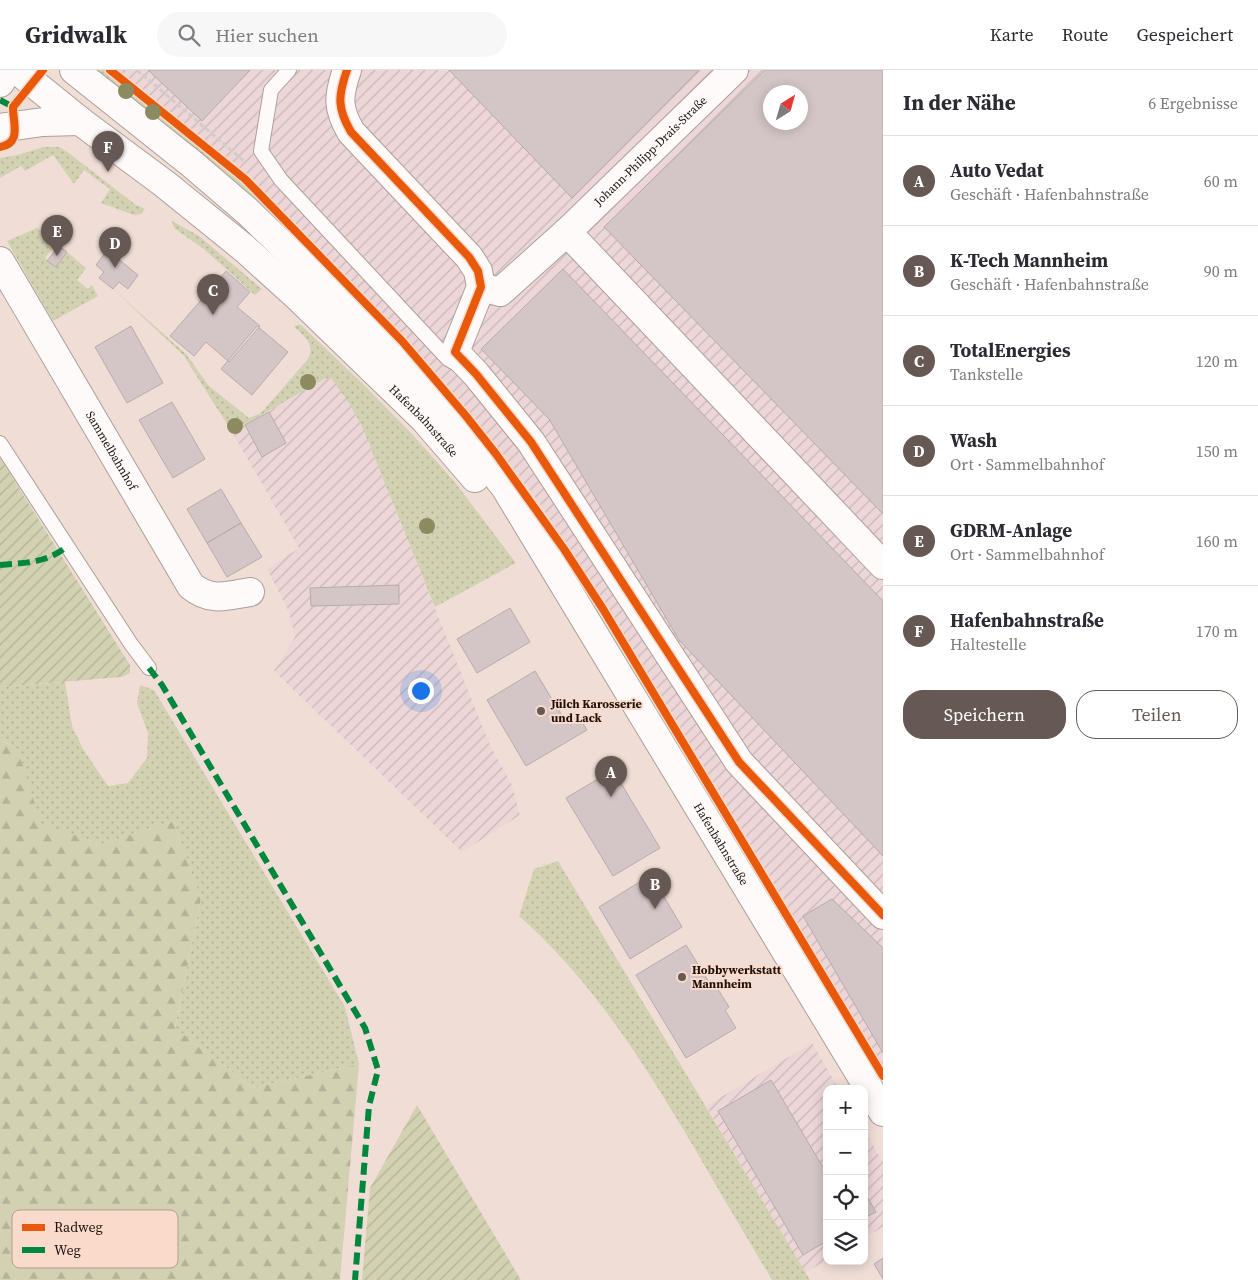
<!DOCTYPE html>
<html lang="de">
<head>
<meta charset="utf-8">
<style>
	:root { --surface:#fff; --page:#f7f7f7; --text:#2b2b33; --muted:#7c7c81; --line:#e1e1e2; --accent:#665852 }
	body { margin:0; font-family:"Source Serif 4",serif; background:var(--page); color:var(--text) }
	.controls { position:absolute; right:15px; bottom:15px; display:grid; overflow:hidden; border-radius:10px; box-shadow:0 2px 12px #0003 }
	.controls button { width:45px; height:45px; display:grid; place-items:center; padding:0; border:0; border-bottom:1px solid var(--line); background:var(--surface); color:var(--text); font:25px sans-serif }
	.compass { position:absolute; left:763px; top:15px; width:45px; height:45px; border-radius:50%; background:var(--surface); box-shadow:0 2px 12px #0003; rotate:37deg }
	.you { position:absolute; left:420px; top:620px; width:18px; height:18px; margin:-12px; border:4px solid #fff; border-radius:50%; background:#1a73e8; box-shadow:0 0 0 8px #1a73e833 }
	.badge { display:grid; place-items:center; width:32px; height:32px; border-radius:50%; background:var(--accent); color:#fff; font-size:16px; font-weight:700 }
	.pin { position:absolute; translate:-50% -41px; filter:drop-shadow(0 1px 2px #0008) }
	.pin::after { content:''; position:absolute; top:26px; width:18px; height:15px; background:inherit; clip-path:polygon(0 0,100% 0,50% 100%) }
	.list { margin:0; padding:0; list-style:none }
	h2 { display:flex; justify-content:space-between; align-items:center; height:65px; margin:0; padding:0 20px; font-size:21px }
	h2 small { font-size:16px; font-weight:400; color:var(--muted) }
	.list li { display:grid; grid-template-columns:32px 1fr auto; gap:15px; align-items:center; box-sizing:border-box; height:90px; padding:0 20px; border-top:1px solid var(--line) }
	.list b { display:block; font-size:19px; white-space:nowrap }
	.list p { margin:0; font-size:16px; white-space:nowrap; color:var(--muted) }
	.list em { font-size:16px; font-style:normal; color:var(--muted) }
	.actions { display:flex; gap:10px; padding:15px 20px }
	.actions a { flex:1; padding:11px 0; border:1px solid var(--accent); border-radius:20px; text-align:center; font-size:18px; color:var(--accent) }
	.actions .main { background:var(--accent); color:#fff }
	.icon { flex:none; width:28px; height:28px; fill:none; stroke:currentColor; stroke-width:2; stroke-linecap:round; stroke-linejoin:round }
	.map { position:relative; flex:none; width:883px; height:1210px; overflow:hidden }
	header { display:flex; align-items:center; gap:30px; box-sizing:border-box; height:70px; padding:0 25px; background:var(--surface); border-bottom:1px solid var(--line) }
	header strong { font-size:24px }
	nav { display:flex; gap:28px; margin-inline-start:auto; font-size:18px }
	.search { width:350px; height:45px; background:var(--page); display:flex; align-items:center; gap:12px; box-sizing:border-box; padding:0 18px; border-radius:28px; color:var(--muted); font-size:19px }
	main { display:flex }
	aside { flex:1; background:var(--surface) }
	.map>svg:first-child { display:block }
	.industrial { fill:url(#industrial-furrows); fill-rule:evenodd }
	.grass { fill:url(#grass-dots) }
	.forest { fill:url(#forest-firs) }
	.garden { fill:url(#garden-furrows) }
	.building { fill:#d4c6c6; stroke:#b8abab; fill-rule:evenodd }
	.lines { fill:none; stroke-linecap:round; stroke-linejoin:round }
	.lane-casing { stroke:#ac9f99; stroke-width:16 }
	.street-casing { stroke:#ac9f99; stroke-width:30 }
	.secondary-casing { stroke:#ac9f99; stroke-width:30 }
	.path { stroke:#d2cdca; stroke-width:3; stroke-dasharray:5 2.5; stroke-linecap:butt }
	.lane { stroke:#fdfaf9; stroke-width:14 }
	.street { stroke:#fdfaf9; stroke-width:28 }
	.secondary { stroke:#fdfaf9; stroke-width:28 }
	.quiet { stroke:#00873e; stroke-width:6; stroke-dasharray:12 6; stroke-linecap:butt }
	.cycleway-casing { stroke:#fadacb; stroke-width:11 }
	.cycleway { stroke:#e8590c; stroke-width:8 }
	.tree { fill:#8c8b60 }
	.poi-dot { fill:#665852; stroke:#fadacb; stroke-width:2 }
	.labels { text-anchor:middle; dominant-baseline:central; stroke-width:4; stroke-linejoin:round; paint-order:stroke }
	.street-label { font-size:12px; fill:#1b100b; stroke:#fadacb }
	.poi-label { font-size:12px; font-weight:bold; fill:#1b100b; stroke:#fadacb; text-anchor:start }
	.key { fill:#fadacb; stroke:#b79d91; stroke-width:1 }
	.key-label { font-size:14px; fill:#1b100b }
</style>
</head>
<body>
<header>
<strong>Gridwalk</strong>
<div class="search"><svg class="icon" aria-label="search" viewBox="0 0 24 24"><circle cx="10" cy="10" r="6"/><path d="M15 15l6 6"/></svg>Hier suchen</div>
<nav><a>Karte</a><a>Route</a><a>Gespeichert</a></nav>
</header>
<main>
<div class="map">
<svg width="883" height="1210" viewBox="0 0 883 1210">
	<defs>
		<pattern id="industrial-furrows" width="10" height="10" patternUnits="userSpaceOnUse" patternTransform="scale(1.25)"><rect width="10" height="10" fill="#edd6d7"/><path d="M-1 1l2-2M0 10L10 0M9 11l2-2" fill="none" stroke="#cbb7b7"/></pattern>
		<pattern id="grass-dots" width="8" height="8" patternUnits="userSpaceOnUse" patternTransform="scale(1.25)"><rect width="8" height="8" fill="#d2d1b2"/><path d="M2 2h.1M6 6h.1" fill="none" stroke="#b4b298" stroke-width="1.8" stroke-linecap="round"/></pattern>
		<pattern id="forest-firs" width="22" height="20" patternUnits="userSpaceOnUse" patternTransform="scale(1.25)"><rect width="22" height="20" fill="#d2d1b2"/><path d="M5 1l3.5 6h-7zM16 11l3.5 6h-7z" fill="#b4b298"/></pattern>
		<pattern id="garden-furrows" width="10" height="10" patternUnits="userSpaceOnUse" patternTransform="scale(1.25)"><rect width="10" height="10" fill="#d2d1b2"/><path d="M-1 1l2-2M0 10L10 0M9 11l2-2" fill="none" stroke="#b4b298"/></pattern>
	</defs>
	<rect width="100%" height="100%" fill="#f0ded6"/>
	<!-- industrial -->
	<path class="industrial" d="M118,0H883V996L594,516L537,430L500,381L470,343L405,267L248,105ZM770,22H800V52H770Z
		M331,308L353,337L366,362L373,384L490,675L512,715L520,745L462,782L274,601L295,567L289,542L267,499L299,478L232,362L324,309Z
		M812,973L839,1019H827V1190L805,1203L706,1036Z
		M864,1061L883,1092V1157L864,1168Z"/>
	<!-- grass -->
	<path class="grass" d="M94,0H104C160,44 218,87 269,137L267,142Z
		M43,77H59L66,81L136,135L145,139L141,144L134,145L101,133L110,119L84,100L74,114L53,85L25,101L21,96L0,108V88L18,85Z
		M172,151L199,166L262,219L255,225L205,180L174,158Z
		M37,158L56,174L45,188L56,197L67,182L86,198L77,210L88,219L92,215L98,226L53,251L7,171Z
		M113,219L186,284L209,316L249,348L261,343L308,289C316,275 304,266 294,257L297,255H301L362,313L413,365L454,411L516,493L435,537L373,384C363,354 350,333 331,308L324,309L232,362L184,286Z
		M65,612L72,656L83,679L108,716L128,713L147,688L148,663L137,633L140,615L154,620L345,937L359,994L253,1018L175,958L201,829L173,751L102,774L40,754L18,680L0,669V617Z
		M558,791L810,1210H772C746,1166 720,1123 695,1079C645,995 593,911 519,846L534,799Z"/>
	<!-- forest -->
	<path class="forest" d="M0,669L18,680L41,754L102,774L173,751L201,829L175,958L253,1018L359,994L340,1210H0Z"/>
	<!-- garden -->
	<path class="garden" d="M0,388L130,595V603L122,607L0,617Z
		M417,1035L521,1210H362L370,1118Z"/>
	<!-- building -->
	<path class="building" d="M148,0H250L202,51Z
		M449,0H699L572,128Z
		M765,0H883V444L604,157ZM770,22H800V52H770Z
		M59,176L67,182L56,197L47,191Z
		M107,180L138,205L128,219L119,212L113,219L99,208L104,202L96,195Z
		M563,199L883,531V786L679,570L549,349L481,279Z
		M226,201L250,222L237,237L260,256L229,292L206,272L194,286L170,266Z
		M131,256L163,313L127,333L95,277Z
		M257,256L288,282L252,325L221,299Z
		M172,332L205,389L173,408L139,350Z
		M269,342L286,373L262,387L245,355Z
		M221,419L241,453L207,473L187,439Z
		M241,453L262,487L227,507L207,473Z
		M399,515V534L311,536L310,518Z
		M510,538L530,572L477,603L457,569Z
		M535,601L564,649L576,642L587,660L526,696L487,630Z
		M613,700L660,778L613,806L566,728Z
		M651,805L682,857L630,889L599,837Z
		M832,829L883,878V983L803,846Z
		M686,875L709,912L712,910L729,937L725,940L736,958L686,988L636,905Z
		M771,1010L827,1104V1171L803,1185L718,1041Z
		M864,1122L876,1142L864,1148Z
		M883,1188V1209L874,1194Z"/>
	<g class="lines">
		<!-- lane casing -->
		<g class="lane-casing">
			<path id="lane" d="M289,0L271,20L261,81L281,110L448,289L455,293
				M0,373L131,574L149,598"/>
		</g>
		<!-- street casing -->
		<g class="street-casing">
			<g id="street">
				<path d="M347,0C338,26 337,38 351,62L469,187L478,201L481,217L455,282L476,304L531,372L739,692L883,845"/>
				<path d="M0,13L8,0"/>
				<path d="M567,162L883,495"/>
				<path id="s1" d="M0,191L191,516C211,532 227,526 250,522"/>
				<path id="s2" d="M481,217L500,222L567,162L734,0"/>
			</g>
		</g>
		<!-- secondary casing -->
		<g class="secondary-casing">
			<g id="secondary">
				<path id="s3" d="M17,0L80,51L166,115L245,179L299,228L425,350L475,408"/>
				<path id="s4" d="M74,0L192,94L247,141L310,202L380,270L440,335L505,417L883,1042"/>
				<path d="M0,58L43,52L80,51"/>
			</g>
		</g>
		<!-- path -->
		<path class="path" d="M137,0L245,92"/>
		<!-- lane -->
		<use href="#lane" class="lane"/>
		<!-- street -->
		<use href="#street" class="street"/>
		<!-- secondary -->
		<use href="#secondary" class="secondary"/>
		<!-- quiet -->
		<path class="quiet" d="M0,30L13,37
			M0,495C24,493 47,493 66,477
			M149,598L162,615L365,958L378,1000L369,1036L355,1210"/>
		<!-- cycleway casing -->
		<g class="cycleway-casing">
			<path id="cycleway" d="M110,0L245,109L402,271L466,346L496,384L564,479L603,539L883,1006
				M347,0C338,26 337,38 351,62L469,187L478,201L481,217L455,282L476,304L531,372L739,692L883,845
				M0,77C22,73 13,54 13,37L43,0"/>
		</g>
		<!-- cycleway -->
		<use href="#cycleway" class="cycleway"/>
	</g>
	<!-- trees -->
	<g class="tree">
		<circle cx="126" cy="21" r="8"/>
		<circle cx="153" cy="42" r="8"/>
		<circle cx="308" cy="312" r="8"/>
		<circle cx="235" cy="356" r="8"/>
		<circle cx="427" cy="456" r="8"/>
	</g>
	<!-- markers -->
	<g class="poi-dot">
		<circle cx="541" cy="641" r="5"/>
		<circle cx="682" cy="907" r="5"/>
	</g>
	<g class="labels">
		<!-- street labels -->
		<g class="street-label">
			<text stroke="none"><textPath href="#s2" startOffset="226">Johann-Philipp-Drais-Straße</textPath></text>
			<text stroke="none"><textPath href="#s3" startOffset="538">Hafenbahnstraße</textPath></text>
			<text stroke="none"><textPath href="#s1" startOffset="220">Sammelbahnhof</textPath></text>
			<text stroke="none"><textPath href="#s4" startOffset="1019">Hafenbahnstraße</textPath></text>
		</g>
		<!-- poi labels -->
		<g class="poi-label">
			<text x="551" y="634">Jülch Karosserie<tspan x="551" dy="14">und Lack</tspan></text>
			<text x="692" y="900">Hobbywerkstatt<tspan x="692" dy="14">Mannheim</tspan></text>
		</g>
	</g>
	<!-- legend -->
	<rect x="12" y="1140" width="166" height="58" rx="8" class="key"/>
	<rect x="22" y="1154" width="23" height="7" fill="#e8590c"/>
	<rect x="22" y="1177" width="23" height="6" fill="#00873e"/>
	<g class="key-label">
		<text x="54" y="1162">Radweg</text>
		<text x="54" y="1185">Weg</text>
	</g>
</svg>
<div class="controls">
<button>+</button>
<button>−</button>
<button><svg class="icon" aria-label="locate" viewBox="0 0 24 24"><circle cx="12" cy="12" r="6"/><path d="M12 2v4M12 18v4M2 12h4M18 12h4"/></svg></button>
<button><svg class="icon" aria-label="layers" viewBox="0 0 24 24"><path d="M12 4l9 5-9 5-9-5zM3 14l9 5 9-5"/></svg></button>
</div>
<svg class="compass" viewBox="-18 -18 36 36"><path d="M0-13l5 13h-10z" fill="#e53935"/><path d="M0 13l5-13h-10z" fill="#7c7c81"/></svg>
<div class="you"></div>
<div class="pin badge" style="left:611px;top:727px">A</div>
<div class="pin badge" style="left:655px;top:839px">B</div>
<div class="pin badge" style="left:213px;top:245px">C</div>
<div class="pin badge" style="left:115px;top:198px">D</div>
<div class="pin badge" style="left:57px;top:186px">E</div>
<div class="pin badge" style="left:108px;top:102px">F</div>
</div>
<aside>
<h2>In der Nähe<small>6 Ergebnisse</small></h2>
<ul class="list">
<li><span class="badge">A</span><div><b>Auto Vedat</b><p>Geschäft · Hafenbahnstraße</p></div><em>60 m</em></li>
<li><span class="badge">B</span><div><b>K-Tech Mannheim</b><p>Geschäft · Hafenbahnstraße</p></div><em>90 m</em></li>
<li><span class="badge">C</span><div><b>TotalEnergies</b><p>Tankstelle</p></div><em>120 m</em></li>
<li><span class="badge">D</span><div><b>Wash</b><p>Ort · Sammelbahnhof</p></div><em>150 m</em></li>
<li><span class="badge">E</span><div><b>GDRM-Anlage</b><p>Ort · Sammelbahnhof</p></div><em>160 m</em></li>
<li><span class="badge">F</span><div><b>Hafenbahnstraße</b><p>Haltestelle</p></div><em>170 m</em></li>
</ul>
<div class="actions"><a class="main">Speichern</a><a>Teilen</a></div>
</aside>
</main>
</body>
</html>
